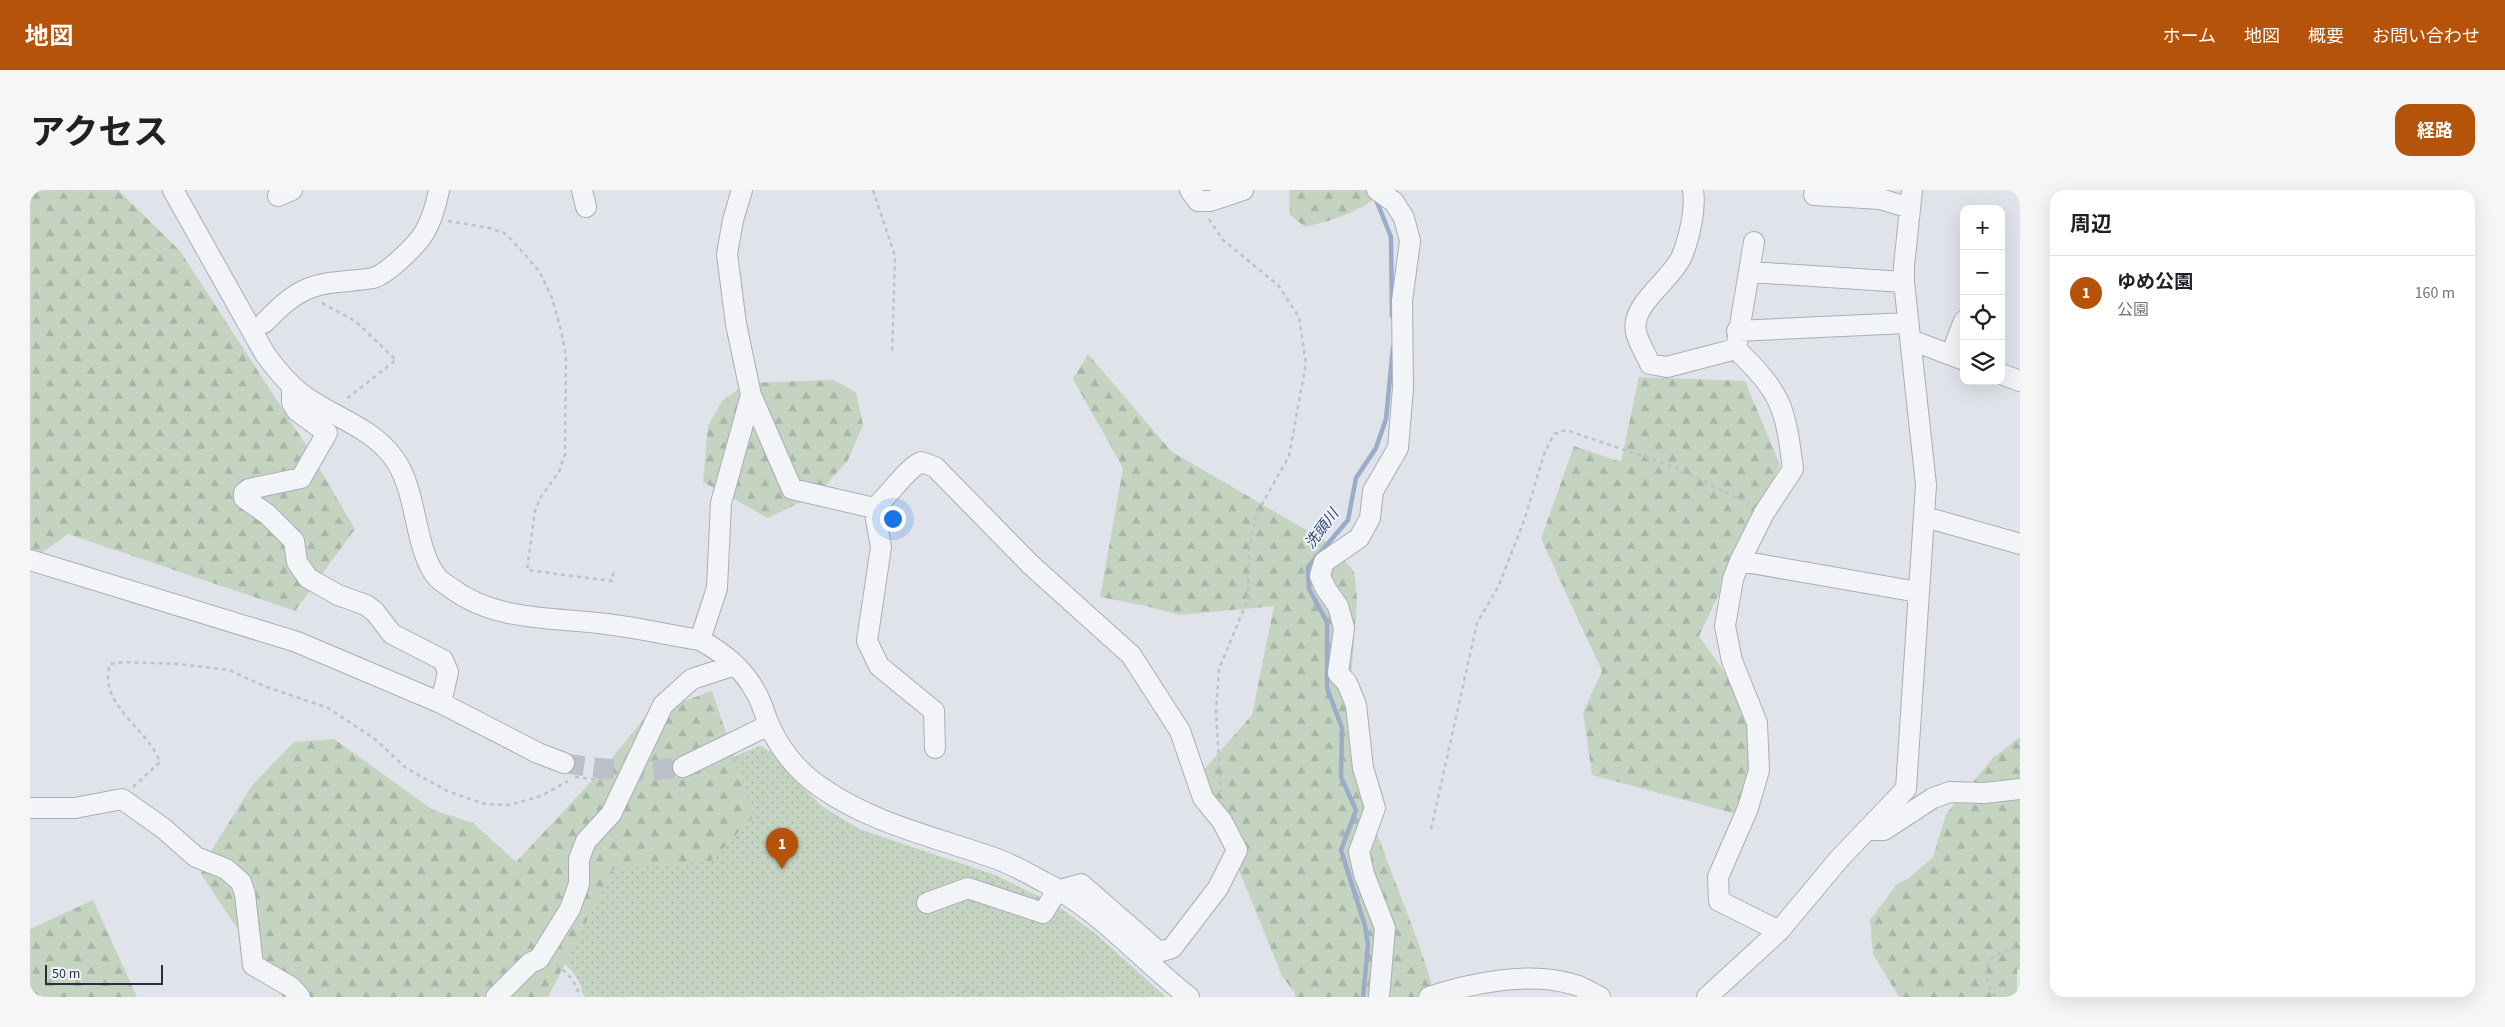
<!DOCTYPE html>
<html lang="ja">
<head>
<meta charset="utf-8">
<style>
	:root { --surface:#fff; --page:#f6f6f6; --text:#202124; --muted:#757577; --line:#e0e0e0; --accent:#b45309 }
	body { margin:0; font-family:"Source Sans 3","Noto Sans JP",sans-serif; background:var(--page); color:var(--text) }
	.controls { position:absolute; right:15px; top:15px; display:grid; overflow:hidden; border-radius:10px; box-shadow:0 5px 20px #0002 }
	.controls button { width:45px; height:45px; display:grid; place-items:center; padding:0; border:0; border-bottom:1px solid var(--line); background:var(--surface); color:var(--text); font:25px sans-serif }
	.scale { position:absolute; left:15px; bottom:12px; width:118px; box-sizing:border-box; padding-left:5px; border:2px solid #282e41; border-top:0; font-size:14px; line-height:18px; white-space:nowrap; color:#282e41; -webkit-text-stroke:4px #f0f2f7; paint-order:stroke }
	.you { position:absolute; left:862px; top:328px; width:18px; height:18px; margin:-12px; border:4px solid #fff; border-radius:50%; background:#1a73e8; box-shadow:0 0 0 8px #1a73e833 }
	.badge { display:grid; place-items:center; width:32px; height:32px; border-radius:50%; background:var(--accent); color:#fff; font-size:16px; font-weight:700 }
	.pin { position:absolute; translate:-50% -41px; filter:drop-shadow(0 1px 2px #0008) }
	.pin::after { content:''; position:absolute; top:26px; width:18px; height:15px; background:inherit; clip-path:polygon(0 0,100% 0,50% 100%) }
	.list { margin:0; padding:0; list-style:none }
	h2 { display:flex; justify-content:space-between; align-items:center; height:65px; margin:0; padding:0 20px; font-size:21px }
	h2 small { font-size:16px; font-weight:400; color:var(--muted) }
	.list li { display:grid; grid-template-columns:32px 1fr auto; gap:15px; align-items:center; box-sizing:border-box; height:75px; padding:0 20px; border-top:1px solid var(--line) }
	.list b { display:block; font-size:19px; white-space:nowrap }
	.list p { margin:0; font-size:16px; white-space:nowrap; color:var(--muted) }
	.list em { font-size:16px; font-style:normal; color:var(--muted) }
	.icon { flex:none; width:28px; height:28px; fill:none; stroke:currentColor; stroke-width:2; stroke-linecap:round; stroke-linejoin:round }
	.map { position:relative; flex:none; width:1990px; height:807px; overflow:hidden; border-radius:15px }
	header { display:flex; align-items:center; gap:30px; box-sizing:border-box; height:70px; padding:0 25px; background:var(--accent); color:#fff }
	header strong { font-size:24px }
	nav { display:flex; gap:28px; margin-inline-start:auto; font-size:18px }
	.intro { display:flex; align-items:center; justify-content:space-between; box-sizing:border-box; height:120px; padding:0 30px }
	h1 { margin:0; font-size:35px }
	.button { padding:12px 22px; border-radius:15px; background:var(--accent); color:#fff; font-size:18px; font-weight:700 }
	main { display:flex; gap:30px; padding:0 30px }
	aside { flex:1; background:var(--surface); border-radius:15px; box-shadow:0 5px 20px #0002 }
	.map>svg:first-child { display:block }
	.grass { fill:url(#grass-dots) }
	.forest { fill:url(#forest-firs) }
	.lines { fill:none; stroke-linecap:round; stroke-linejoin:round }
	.stream { stroke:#9aacca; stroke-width:4.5 }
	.minor-tunnel { stroke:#bbbfc7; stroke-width:20; stroke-dasharray:20 10; stroke-linecap:butt }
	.minor-casing { stroke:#a9adb7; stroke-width:22 }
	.path { stroke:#bec1c8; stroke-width:2.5; stroke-dasharray:4 4; stroke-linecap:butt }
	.minor { stroke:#f3f4f8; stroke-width:20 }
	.labels { text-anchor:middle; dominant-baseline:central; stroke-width:4; stroke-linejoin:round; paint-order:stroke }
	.water-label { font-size:15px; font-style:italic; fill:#314876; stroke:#f0f2f7 }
</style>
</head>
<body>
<header>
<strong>地図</strong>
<nav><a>ホーム</a><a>地図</a><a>概要</a><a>お問い合わせ</a></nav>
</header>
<div class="intro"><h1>アクセス</h1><a class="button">経路</a></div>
<main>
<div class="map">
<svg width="1990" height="807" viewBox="0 0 1990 807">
	<defs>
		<pattern id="grass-dots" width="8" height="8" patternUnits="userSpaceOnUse" patternTransform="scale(1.25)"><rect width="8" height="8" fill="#c4d4c1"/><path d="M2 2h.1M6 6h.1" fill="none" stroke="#a8b6a7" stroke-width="1.8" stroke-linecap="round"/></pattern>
		<pattern id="forest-firs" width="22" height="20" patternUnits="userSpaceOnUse" patternTransform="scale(1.25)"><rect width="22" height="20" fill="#c4d4c1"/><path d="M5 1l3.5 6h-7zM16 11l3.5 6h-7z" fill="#a8b6a7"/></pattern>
	</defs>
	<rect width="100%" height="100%" fill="#e0e3e9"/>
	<!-- grass -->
	<path class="grass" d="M730,556L743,563L762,587L793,617L829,639L965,685L1028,716L1066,744L1136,807H554C550,790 544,781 530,770L558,673L700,568Z"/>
	<!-- forest -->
	<path class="forest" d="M0,0H88L150,61L274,252L325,339L265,421L38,344L0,371Z
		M1259,0H1352C1337,21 1299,31 1275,37L1260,25Z
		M1058,164L1142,262L1302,355L1324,382L1327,409L1319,517L1346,641L1388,752L1401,791L1402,807H1265V803L1252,786L1170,584L1222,525L1244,416L1149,425L1116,416L1070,407L1093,278L1043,189Z
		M1609,187L1715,191L1750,275L1669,446L1725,526L1714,626L1562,585L1553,522L1572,481L1511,349L1544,256L1591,272Z
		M803,190L826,202L833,235L818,270L788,304L738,328L673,292L678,236L692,211L717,193Z
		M682,501L724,626L681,671L583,679L518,807H253L171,684L176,669L223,594L264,552L304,549L403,620L443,633L486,672L573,579L618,524Z
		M1990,547V779H1987V804L1985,807H1869L1843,764L1840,730L1867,694L1879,688L1903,667L1916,624L1963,568Z
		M63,710L107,807H0V739Z"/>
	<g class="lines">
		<!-- stream -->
		<path class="stream" d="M1345,7L1361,47L1362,126
			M1333,807L1338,755L1335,736L1311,660L1326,620L1311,587L1312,538L1297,498V432L1279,399L1278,377L1318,330L1326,288L1346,258L1356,229L1363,157"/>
		<!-- minor-tunnel -->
		<path class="minor-tunnel" d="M534,573C576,580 609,583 653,577"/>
		<!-- minor casing -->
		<g class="minor-casing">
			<path id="minor" d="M143,0L235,164C246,179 258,194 273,205C302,227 340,236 363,267C388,300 383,355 406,386C410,391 417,395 421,398C466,432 525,427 577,434C608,438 639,445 670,450C692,462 713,478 725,501C731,510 734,522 738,532C748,557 767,581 789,596C842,634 906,647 967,669C983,675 999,684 1014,692C1070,720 1110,769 1159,807
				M552,0L556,17
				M1160,0L1168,11H1180L1213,0
				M1347,0L1364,12L1374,28L1380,51L1372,111L1373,198L1368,258L1343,301L1340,328L1329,348L1294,372L1290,386L1296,399L1308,416L1314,438L1308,483L1317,493L1326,515L1333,578L1345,618L1329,662L1334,684L1355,738L1349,807
				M1663,0C1666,19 1659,50 1651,68C1640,91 1600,115 1606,142C1608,152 1616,164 1620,174L1637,177L1706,159C1752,204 1755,216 1763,279L1734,323L1710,371L1703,389L1695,436L1702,471L1727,533L1729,580L1718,618L1688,687L1689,711L1749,741
				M1784,5L1850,9L1880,18
				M248,6L262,0
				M1720,82L1874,92
				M234,133C247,120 258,108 275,100C296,90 321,92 343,88C356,85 387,55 394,43C402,30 406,15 409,0
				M1707,141L1877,133
				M1881,150L1934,170
				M1707,153L1724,52
				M1921,165L1934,131
				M1971,184L1990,191
				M262,196V213L267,221L297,243L271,288L219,299L214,303V308L237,324L264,351L267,372L278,388L308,405L336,415L345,422L362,444L413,470L418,482L411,513
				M721,205L762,299L844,318L851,357L837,451L849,476L904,521L905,558
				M844,318C859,306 876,279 891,272L905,277L1001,375L1101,465L1150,541L1173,608L1192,631L1207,660L1188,698L1142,758L1129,762L1051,694L1030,700
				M1895,327L1990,354
				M0,370L267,452L411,513L508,563L534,573
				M1710,371L1888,402
				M670,450L687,398L691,313L721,205L706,134L697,64L703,30L712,0
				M653,577L739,535
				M0,618H45L92,609L133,638L166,667L196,679L211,692L215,704L223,775L261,797L270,807
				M1839,640H1854L1903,608L1920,602L1955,603L1990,599
				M897,713L938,698L1013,723L1028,699
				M466,807L500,773L509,769L540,719L549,694V669L556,651L581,624L633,515L662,489L705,475
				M1399,807C1441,793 1500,781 1542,794C1552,796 1561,803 1570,807
				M1677,807L1749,741L1810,668L1876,599L1896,295L1874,92V76L1882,0"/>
		</g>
		<!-- path -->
		<path class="path" d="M843,0L865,66L862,164
			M1179,29L1193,50L1248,95L1269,127L1276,173L1259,266L1226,325L1219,360L1218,409L1189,479L1186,522L1191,602
			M418,31L460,38L474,43L482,50L510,82L522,108L531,140L536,166L535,264L529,282L510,308L505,321L497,380L582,391L584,379
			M292,113L325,131L366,170L315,210
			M545,587L577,591
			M103,597L130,572C118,538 67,515 80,474L94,472L148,474L199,480L234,496L298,518L345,549L376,578L417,601L455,614L479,615L511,606L538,591
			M1401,639L1447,433L1469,395L1495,328L1514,264L1524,244L1536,240L1647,278L1719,314
			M526,775C538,783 547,792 549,807
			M927,807C935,798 945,798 953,807
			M1965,807C1947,777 1958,763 1990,757"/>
		<!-- minor -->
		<use href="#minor" class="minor"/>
	</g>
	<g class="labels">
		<!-- water labels -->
		<g class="water-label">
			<text transform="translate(1292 339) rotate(-53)">洗頭川</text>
		</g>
	</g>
</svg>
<div class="controls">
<button>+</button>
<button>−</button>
<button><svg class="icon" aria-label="locate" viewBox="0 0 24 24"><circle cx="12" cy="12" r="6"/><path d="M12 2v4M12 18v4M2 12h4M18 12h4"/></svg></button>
<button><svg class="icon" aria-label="layers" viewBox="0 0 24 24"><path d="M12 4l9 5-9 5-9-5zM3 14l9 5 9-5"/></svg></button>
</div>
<div class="scale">50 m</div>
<div class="you"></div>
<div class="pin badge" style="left:752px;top:679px">1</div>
</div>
<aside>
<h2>周辺<small></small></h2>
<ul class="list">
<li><span class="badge">1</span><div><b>ゆめ公園</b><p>公園</p></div><em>160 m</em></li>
</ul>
</aside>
</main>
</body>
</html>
